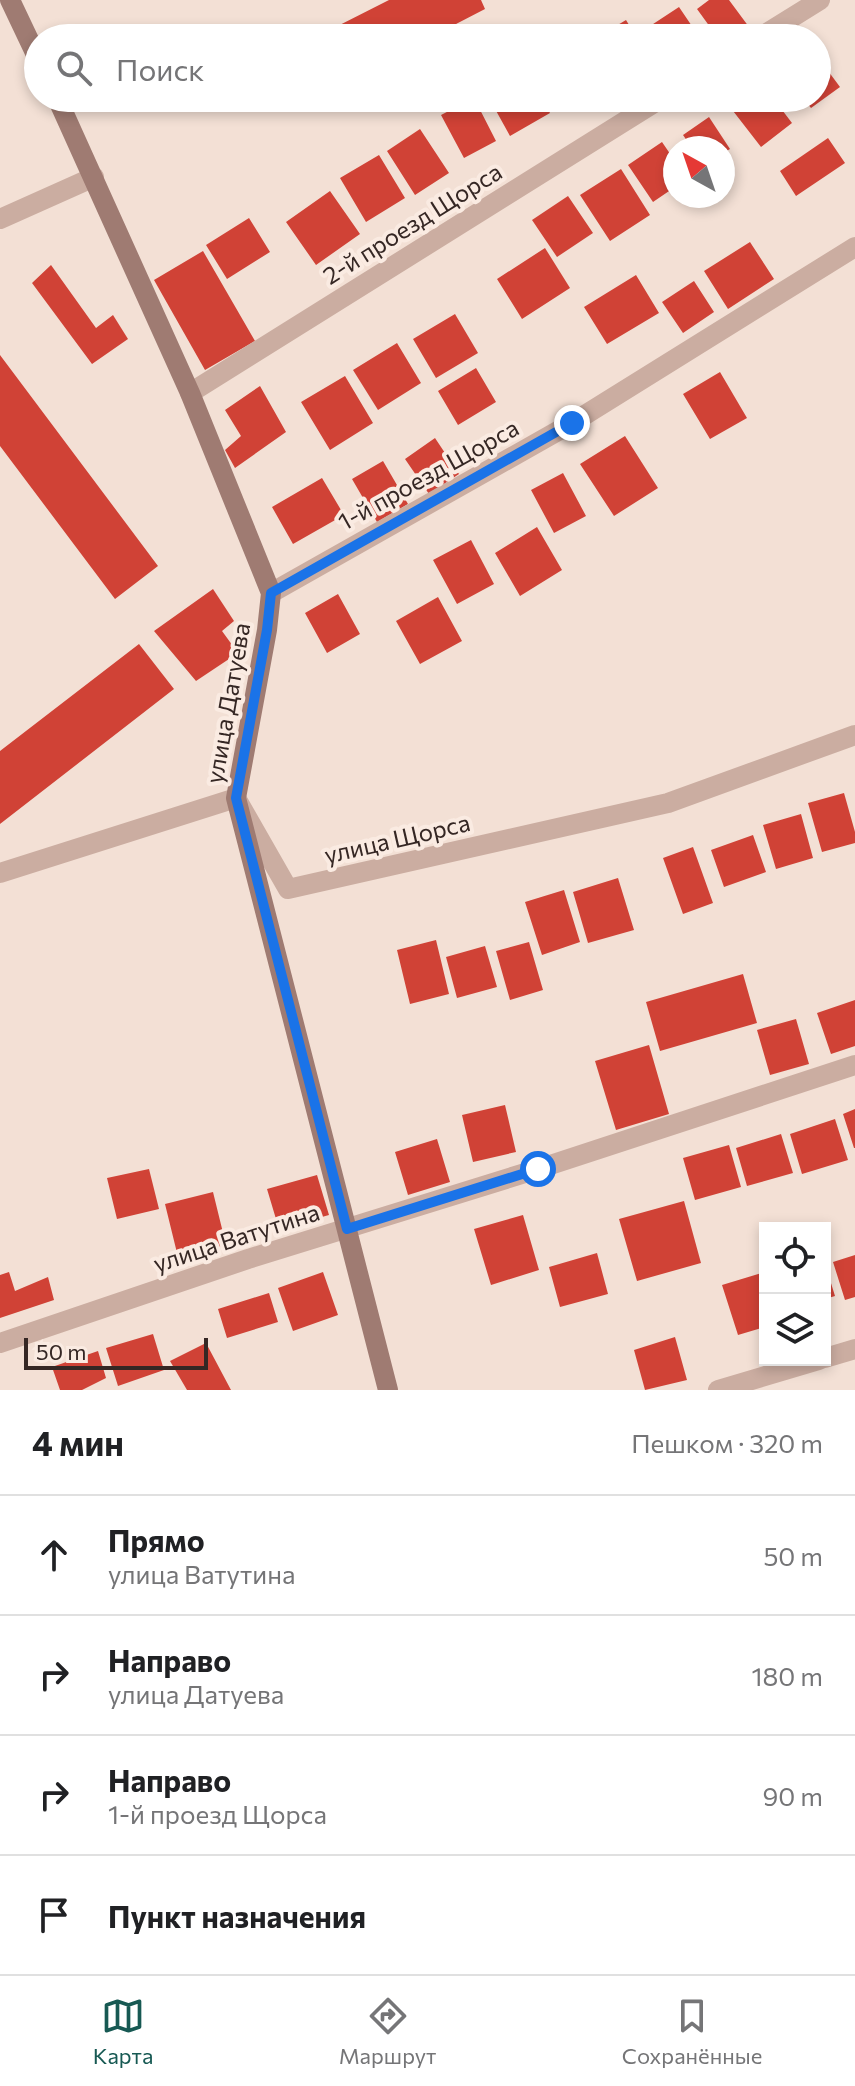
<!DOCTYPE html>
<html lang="ru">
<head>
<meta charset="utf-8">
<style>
	:root { --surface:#fff; --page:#f2f2f2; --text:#202124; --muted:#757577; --line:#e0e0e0; --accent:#175953 }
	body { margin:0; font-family:Commissioner,sans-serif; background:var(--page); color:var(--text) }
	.controls { position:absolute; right:24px; bottom:24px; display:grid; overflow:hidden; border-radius:0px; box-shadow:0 4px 12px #0003 }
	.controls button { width:72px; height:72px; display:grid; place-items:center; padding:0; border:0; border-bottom:2px solid var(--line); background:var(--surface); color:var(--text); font:40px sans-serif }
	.compass { position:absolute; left:663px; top:136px; width:72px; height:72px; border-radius:50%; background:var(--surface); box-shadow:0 4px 12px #0003; rotate:320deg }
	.scale { position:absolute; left:24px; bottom:20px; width:184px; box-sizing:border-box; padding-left:8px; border:4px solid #352724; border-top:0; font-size:22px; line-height:28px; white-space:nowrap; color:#352724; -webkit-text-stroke:6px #faebe2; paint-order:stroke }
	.stop { position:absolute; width:24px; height:24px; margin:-18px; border:6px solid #1a73e8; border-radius:50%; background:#fff }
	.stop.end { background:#1a73e8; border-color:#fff; box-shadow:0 2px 8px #0008 }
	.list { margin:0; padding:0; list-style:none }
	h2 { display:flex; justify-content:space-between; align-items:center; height:104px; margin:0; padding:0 32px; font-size:34px }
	h2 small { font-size:26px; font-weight:400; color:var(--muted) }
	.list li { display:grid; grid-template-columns:52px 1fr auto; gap:24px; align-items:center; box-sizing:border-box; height:120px; padding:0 32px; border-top:2px solid var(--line) }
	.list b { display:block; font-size:30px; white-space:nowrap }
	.list p { margin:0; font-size:26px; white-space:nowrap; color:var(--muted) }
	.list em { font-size:26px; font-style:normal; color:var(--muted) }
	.icon { flex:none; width:44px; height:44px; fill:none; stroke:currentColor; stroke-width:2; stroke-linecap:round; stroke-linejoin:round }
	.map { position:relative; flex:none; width:855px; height:1390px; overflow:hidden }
	.search { position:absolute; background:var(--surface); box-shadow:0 4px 12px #0003; left:24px; right:24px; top:24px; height:88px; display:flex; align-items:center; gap:20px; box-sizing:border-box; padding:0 28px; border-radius:44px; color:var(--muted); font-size:30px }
	.sheet { height:584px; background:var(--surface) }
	nav { display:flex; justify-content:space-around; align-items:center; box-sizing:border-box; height:112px; border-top:2px solid var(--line); background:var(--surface); font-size:22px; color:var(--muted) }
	nav a { display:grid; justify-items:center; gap:4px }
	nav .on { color:var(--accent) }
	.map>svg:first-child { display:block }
	.building { fill:#d04236 }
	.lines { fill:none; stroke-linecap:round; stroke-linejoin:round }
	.street { stroke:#cbada1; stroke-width:20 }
	.secondary { stroke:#9f7b72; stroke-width:20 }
	.route { stroke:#1a73e8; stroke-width:10 }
	.labels { text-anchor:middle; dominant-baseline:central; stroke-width:8; stroke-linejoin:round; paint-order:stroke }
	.street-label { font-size:24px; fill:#352724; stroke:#faebe2 }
</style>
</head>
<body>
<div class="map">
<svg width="855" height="1390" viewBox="0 0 855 1390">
	<rect width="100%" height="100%" fill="#f3e0d5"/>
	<!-- building -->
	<path class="building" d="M389,0H481L485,9L429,38H314Z
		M709,0H729L749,27L734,38H718L697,9Z
		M679,7L700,38H653L647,28Z
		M626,20L637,38H596Z
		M817,56L840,87L811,108L803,98H817Z
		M474,98L496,141L464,158L441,115Z
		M489,98H542L550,113L510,136Z
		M549,98H569L554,106Z
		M741,98H773L792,123L761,147L730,107Z
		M709,117L730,149L723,153V148H692L683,135Z
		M420,129L449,173L415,195L387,151Z
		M828,138L845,163L796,196L780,171Z
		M662,142L675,161V187L653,202L628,165Z
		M379,155L405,198L366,222L340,178Z
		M621,169L650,215L610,241L580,195Z
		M330,191L360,234L316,265L286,222Z
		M568,196L593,233L557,257L532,220Z
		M249,218L270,252L227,279L206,245Z
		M750,242L774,279L728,309L704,271Z
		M545,248L570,288L522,319L497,279Z
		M203,251L255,341L205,370L154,280Z
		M51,265L96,328L113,315L128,339L92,364L32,283Z
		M636,275L659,313L607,344L584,307Z
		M694,281L714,312L683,333L662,302Z
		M455,314L478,353L436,378L413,339Z
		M397,343L421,383L378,410L353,370Z
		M0,355L158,566L115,599L0,446Z
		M476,368L496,402L458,425L438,391Z
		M720,372L747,418L710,439L683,394Z
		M345,376L373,423L330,450L301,402Z
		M260,386L286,432L235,468L225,450L241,436L225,410Z
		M625,436L658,488L614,516L580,464Z
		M435,438L459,474L429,494L405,459Z
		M383,461L408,504L377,522L352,479Z
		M563,473L586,516L554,533L531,490Z
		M322,478L344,515L293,544L272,507Z
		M537,527L562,570L520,596L495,553Z
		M471,540L494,584L457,604L433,560Z
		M213,589L234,621L222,631L238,653L196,681L154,631Z
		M338,594L360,634L327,653L305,613Z
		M438,597L462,641L420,664L396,621Z
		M139,644L174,689L0,824V751Z
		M844,793L855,832V843L822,852L808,803Z
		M801,814L813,858L776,869L763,825Z
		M753,835L766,872L724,887L711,850Z
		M693,847L713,903L683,914L663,858Z
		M618,878L634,930L588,943L573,892Z
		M564,890L580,942L542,955L525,902Z
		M436,940L449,994L410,1004L397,950Z
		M529,942L543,990L510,1000L496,951Z
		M485,946L497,987L457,998L446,957Z
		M743,974L757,1023L660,1051L646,1002Z
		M855,1000V1046L831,1054L817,1013Z
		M796,1019L809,1064L770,1075L757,1030Z
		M649,1045L669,1114L616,1130L595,1061Z
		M505,1105L516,1152L473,1162L462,1115Z
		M855,1109V1148H854L843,1114Z
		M835,1119L848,1160L802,1174L790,1134Z
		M781,1134L793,1173L747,1186L736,1148Z
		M437,1139L450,1182L408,1195L395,1152Z
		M729,1145L741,1187L695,1200L683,1158Z
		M149,1169L159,1209L117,1219L107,1178Z
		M317,1175L329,1215L279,1229L267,1189Z
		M213,1192L226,1245L178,1257L165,1204Z
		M684,1201L701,1263L637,1281L619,1219Z
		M523,1215L539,1270L491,1285L474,1229Z
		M597,1253L608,1294L560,1307L549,1267Z
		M855,1255V1297L845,1300L833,1262Z
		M826,1267L835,1296L825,1299V1268Z
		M9,1272L15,1291L48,1277L54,1300L0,1318V1275Z
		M323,1272L338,1315L293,1331L278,1288Z
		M765,1272V1327L738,1335L722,1285Z
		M269,1293L278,1322L227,1338L218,1309Z
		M153,1334L164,1370L118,1386L106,1348Z
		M675,1337L687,1380L645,1390L634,1350Z
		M206,1343L231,1390H187L170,1361Z
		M98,1351L106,1378L82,1390H60L52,1367Z"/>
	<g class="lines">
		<!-- street -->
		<path class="street" d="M759,38L820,0
			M0,219L94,177
			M190,393L662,98
			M271,593L572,423L855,247
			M0,873L236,798L288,889L668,803L855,735
			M0,1343L248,1259L538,1169L855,1065
			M825,1358L855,1349
			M718,1390L819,1360"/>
		<!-- secondary -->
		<path class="secondary" d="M10,0L38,59
			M57,98L190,393L271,593L267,630L236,798L388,1390"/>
	</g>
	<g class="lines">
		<!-- route -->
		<path class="route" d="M538,1169L347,1229L236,798L267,630L271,593L572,423"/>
	</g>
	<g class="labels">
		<!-- street labels -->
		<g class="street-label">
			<text transform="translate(412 223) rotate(-32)">2-й проезд Щорса</text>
			<text transform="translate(428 474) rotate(-29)">1-й проезд Щорса</text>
			<text transform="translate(227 703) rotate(-80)">улица Датуева</text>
			<text transform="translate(397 838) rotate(-13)">улица Щорса</text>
			<text transform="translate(236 1237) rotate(-18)">улица Ватутина</text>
		</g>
	</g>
</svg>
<div class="controls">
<button><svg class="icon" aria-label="locate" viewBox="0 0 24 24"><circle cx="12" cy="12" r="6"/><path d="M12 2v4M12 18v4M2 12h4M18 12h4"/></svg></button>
<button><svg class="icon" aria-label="layers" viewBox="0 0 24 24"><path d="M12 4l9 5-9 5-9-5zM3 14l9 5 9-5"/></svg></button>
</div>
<svg class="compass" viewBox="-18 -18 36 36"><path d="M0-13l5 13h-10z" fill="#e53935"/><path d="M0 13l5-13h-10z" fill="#757577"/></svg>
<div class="scale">50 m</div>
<div class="stop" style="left:538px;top:1169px"></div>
<div class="stop end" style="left:572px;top:423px"></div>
<div class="search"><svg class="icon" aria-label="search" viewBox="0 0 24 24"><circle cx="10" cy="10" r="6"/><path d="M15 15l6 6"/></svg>Поиск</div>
</div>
<section class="sheet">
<h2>4 мин<small>Пешком · 320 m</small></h2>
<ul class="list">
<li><svg class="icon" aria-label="ahead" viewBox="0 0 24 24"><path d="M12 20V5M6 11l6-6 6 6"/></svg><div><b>Прямо</b><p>улица Ватутина</p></div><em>50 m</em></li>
<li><svg class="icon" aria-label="right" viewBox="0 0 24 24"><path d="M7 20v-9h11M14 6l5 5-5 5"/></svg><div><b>Направо</b><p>улица Датуева</p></div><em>180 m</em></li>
<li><svg class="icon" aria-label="right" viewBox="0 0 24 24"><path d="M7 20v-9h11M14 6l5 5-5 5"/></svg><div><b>Направо</b><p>1-й проезд Щорса</p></div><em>90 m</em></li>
<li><svg class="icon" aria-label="arrive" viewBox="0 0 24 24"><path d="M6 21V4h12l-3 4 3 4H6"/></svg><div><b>Пункт назначения</b></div></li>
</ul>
</section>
<nav>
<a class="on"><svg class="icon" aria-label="map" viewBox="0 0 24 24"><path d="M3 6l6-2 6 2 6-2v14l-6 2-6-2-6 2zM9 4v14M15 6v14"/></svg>Карта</a>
<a><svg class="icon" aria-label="directions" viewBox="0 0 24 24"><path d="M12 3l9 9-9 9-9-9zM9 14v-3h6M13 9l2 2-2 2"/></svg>Маршрут</a>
<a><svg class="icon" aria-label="saved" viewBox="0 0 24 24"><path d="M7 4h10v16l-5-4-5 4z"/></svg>Сохранённые</a>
</nav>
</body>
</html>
